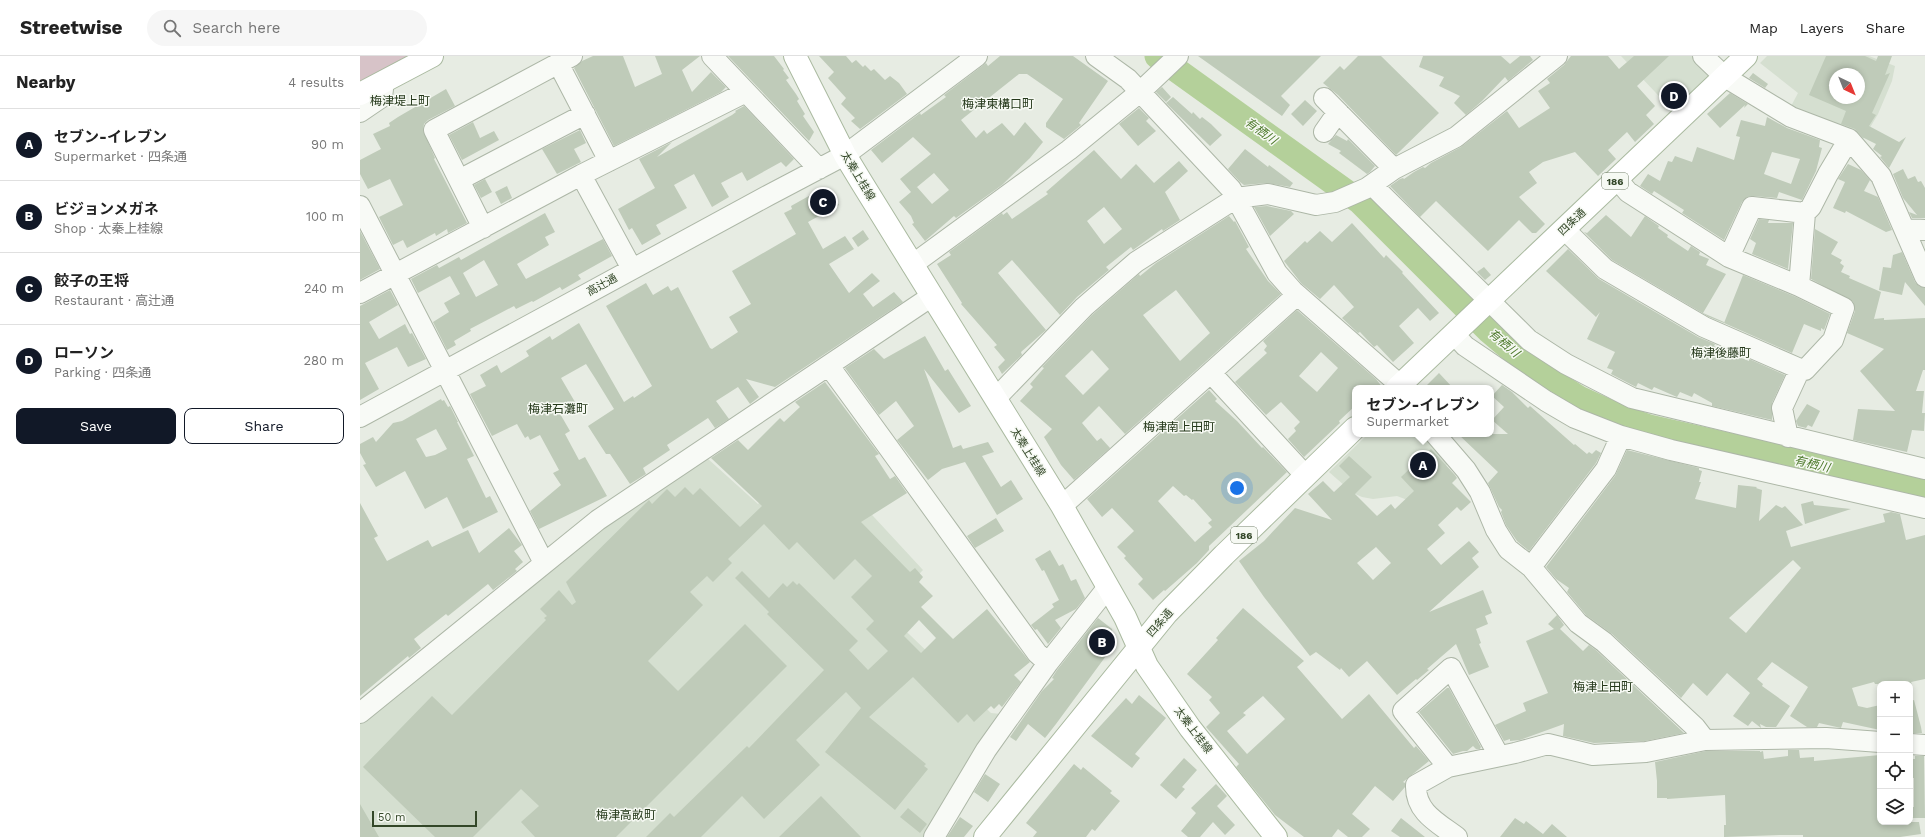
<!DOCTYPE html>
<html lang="en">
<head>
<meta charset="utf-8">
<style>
	:root { --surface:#fff; --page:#f6f6f6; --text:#222; --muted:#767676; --line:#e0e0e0; --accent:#111827 }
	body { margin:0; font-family:"Work Sans","Noto Sans JP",sans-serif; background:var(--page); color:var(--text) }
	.controls { position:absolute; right:12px; bottom:12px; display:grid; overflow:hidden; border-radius:8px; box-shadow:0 2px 6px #0003 }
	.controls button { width:36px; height:36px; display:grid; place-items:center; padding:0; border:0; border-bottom:1px solid var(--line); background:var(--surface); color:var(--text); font:20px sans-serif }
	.compass { position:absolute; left:1469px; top:12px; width:36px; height:36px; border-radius:50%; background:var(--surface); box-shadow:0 2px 6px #0003; rotate:137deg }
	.scale { position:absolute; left:12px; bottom:10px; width:105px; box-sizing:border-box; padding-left:4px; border:2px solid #334728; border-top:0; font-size:11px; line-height:14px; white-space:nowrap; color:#334728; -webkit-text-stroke:3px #f6f9f3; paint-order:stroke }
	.you { position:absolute; left:877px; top:432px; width:14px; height:14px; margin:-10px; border:3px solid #fff; border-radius:50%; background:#1a73e8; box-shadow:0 0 0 6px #1a73e833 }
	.badge { display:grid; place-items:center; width:26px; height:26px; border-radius:50%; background:var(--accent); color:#fff; font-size:13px; font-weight:700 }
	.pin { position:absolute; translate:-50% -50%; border:2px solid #fff; box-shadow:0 1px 4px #0006 }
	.popup { position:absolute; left:992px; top:329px; width:142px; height:52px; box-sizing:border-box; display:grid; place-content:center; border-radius:8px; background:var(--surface); filter:drop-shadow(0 1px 3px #0005); font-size:13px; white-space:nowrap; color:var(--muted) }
	.popup b { font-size:15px; color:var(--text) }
	.popup::after { content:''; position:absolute; left:50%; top:100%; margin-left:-8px; border:8px solid transparent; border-top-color:var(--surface) }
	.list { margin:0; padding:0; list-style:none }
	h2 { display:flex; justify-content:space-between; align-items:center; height:52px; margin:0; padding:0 16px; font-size:17px }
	h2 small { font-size:13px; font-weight:400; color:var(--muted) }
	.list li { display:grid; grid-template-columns:26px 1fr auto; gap:12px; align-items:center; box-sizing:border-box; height:72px; padding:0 16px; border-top:1px solid var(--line) }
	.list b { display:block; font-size:15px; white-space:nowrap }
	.list p { margin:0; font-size:13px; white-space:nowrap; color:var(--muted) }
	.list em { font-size:13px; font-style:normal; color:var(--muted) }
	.actions { display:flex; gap:8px; padding:12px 16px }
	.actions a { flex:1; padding:9px 0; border:1px solid var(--accent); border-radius:8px; text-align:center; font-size:14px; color:var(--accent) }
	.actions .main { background:var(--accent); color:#fff }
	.icon { flex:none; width:22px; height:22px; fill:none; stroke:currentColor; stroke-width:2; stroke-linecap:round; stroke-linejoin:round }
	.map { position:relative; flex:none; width:1565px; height:781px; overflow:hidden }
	header { display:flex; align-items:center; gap:24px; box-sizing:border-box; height:56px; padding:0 20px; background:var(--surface); border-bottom:1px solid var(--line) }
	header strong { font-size:19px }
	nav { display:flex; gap:22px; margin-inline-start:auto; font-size:14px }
	.search { width:280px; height:36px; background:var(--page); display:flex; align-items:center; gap:10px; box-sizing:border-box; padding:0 14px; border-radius:22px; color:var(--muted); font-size:15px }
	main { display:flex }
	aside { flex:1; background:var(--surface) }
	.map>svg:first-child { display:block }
	.built { fill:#d5dfd0; fill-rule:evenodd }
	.green { fill:#d7c3c8 }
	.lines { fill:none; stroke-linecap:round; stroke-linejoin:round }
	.river { stroke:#b4d09a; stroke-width:25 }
	.building { fill:#bfcbb9; fill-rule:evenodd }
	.minor-casing { stroke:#adb7a7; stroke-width:22 }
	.major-casing { stroke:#aabaa0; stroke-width:24 }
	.minor { stroke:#f8faf6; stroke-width:20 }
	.major { stroke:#fff; stroke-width:22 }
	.labels { text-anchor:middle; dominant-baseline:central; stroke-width:3; stroke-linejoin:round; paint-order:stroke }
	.shield { fill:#f6f9f3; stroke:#6e7c65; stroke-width:1 }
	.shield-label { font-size:10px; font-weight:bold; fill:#334728 }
	.street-label { font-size:11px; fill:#334728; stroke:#f6f9f3 }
	.neighbourhood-label { font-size:12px; fill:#24381a; stroke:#f6f9f3 }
	.water-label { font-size:12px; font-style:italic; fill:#4e7a2c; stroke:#f6f9f3 }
</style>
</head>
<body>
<header>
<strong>Streetwise</strong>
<div class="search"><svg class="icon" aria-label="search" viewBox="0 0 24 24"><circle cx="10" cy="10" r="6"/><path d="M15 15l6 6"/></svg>Search here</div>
<nav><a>Map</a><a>Layers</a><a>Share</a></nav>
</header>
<main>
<aside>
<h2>Nearby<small>4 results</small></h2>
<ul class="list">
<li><span class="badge">A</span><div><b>セブン-イレブン</b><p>Supermarket · 四条通</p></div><em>90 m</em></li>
<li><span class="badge">B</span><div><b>ビジョンメガネ</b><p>Shop · 太秦上桂線</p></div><em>100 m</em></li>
<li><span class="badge">C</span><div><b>餃子の王将</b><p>Restaurant · 高辻通</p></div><em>240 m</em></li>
<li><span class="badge">D</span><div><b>ローソン</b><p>Parking · 四条通</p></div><em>280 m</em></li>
</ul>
<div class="actions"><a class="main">Save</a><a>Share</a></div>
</aside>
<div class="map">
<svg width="1565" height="781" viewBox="0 0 1565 781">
	<rect width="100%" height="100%" fill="#e7ece3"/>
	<!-- built -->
	<path class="built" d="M1261,0H1336L1354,17L1313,55Z
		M1407,0H1509L1535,10L1532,25L1518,58L1502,85L1429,54L1438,37L1400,7ZM1475,18H1499V42H1475Z
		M1008,378H1067L1092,404L1050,445L1037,440L1013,443L1002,441L993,437L969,416Z
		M452,394L563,514L524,554L631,657L641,658L565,781H0V667L241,472L347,402L398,448Z"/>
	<!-- green -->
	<path class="green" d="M0,0H52L0,25Z"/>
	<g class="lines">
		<!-- river -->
		<path class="river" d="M797,0L999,145L1129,275L1179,317L1219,342L1258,360L1289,371L1565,434"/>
	</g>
	<!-- building -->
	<path class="building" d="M233,0H263L275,31L302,18L295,0H340L322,14L332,36L351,16L366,31L361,36L254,90L214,12L222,5Z
		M368,0H414L424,13L423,14L429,22L426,24L436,38L439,43L437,45L445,58L443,60L454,76L449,85Z
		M459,0H486L492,7L496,4L503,11L505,9L511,15L514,13L525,24L530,20L539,27L547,38L500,73L491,65L495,62L481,48L486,42L468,22L474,16Z
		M640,0H713L748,25L719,67L721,69L720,70L704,83L686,71V67L703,43L667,18H659L601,64L616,82L624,74L627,78L642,67L654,80L665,66L683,86L670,102L642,129L596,162L594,160L565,185L552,168L554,167L551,160L539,146L557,131L572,148L589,134L574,117L551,136L540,123L571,98L553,81L522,107L511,94L560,57L561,59L586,41L584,39L626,7L628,10Z
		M838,0H961L921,40L930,49L922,60Z
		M998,0H1021L1079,57L1036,99L978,39L963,27L980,10L984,14Z
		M1063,0H1141L1150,8L1160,0H1170L1173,4L1148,25L1145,21L1122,45L1106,59L1094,47L1100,40L1079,30L1084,21L1059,11Z
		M1211,0H1248L1259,13L1274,0H1309L1277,30L1295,50L1286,59L1294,68L1275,86L1267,76L1248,94L1256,103L1238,120L1215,96L1183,106L1169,116L1177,127L1159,141L1185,168L1176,177H1172L1159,164L1128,195L1076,145L1060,161L1030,130L1040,123L1043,122L1044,123L1054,116L1063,111L1065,112L1071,107L1101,91L1147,55L1159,72L1190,52L1178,35L1190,27L1187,23L1204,9Z
		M1466,0H1505L1516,5L1518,0H1532L1525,19L1530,17L1512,57L1516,59L1509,70L1539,86L1546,81L1529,112L1520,101L1522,100L1513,93L1516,88L1502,81L1495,73L1481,68L1486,55L1449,39ZM1475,18H1499V42H1475Z
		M1393,17L1408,28L1405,32L1389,22Z
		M802,31L811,41L806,46L796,36Z
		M86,33L95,50L68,64L64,68L63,74L75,102L74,103L107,167L88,177L87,173L76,180L75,177L47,192L43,184L33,189L19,161L43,149L30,123L8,133L0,118V104L21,93L13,78L30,70L29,67L38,61Z
		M1370,37L1388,48L1384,52L1385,49L1360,72L1347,58Z
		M813,41L832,58L833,56L840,63L842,61L851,68L862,79L850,90L806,47Z
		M945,44L957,55L943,70L931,58Z
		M384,50L434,103L426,111L421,106L387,125L382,116L361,127L369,141L352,151L334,118L314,129L327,152L296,169L301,178L282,189L272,172L269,174L258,153L295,132L279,103L312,86L297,101L372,59L376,56L375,55Z
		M779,52L789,62L786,65L796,75L778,90L759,68Z
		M1407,61L1427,72L1460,84L1459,91L1462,92L1456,115L1442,144L1419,136L1417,142L1393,140L1387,141L1382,146L1364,184L1322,157L1324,154L1294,135L1292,138L1280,130L1288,118L1300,125L1308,105L1312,106L1315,100L1332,106L1337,91L1374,104L1380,81L1376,80L1381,64L1405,70ZM1412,96L1440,103L1431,128L1404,118Z
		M113,66L120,82L134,75L139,84L102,104L89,79Z
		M220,74L226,87L214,93L221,106L197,118L182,93Z
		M976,79L987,85L988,83L1015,110L1010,116L1007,118L979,97L981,95L968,88Z
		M885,93L908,111L909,109L933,127L930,131L907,127L884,129L880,126L868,113Z
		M734,94L761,123L776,108L794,127L819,105L828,115L805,136L820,164L803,175L802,173L773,194L771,191L746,211L749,214L717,241L700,259L652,204L638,217L686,274L661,296L662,299L642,318L638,311L645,304L634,291L637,289L601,248L602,247L577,208L591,199L589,196L642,157L643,159L647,156L652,163L688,138L686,136ZM744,151L762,173L744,188L727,165Z
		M1488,108L1501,114L1510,124L1504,135L1518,141L1532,174L1526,176L1486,155L1485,157L1473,152L1485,126L1478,123Z
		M1543,113L1548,123L1555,120L1558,126L1561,125L1565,132V162H1552L1549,156L1557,159L1543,142L1533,118Z
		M125,123L132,136L121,142L114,129Z
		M147,130L152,142L141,148L135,136Z
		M456,136L472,138L479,149L448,166L463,193L485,180L494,193L469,208L489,237L512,217L520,225L503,238L513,251L534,236L543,246L415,331L386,323L399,341L390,348L378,331L356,345L369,363L355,372L348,362L307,389L310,394L283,412L286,418L270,428L250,398H246L228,370L254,353L235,322L226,308L201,322L215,346L199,356L210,375L205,378L219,404L225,401L247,440L179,473L170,455L201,429L193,417L199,414L180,379L170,384L168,380L165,382L157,368L132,380L110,338L126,330L120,319L137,309L141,317L169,300L166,295L190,280L192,284L219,267L264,346L273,340L274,342L292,330L246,250L286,227L293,239L308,230L311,235L318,231L350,292L352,293L378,276L369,261L391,248L372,215L436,178L424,157L432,153L431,150Z
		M907,150L931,155L934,158L910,180L894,151Z
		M185,157L195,176L185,181L189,189L157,208L166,223L243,183L252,200L218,219L221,223L202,234L200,231L173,246L172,245L156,253L154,250L110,273L111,275L94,285L96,289L87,294L73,266L89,256L84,247L100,238L90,220L58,237L51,223L77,209L79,212L99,201L101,204ZM124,204L138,229L116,241L103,217Z
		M1246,159L1271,181L1285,160L1299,170L1298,172L1308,179L1307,181L1328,195L1331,190L1340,196L1339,199L1349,203L1346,209L1366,218L1343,257L1364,266V267L1349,261L1252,204L1224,176L1227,177Z
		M869,160L874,166L875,165L889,191L886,193L908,225L921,238L765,378L739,350L722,367L737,385L741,382L750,392L714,424L701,409L684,381L692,373L660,345L673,331L670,328L684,312L682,311L732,259L779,218L780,220L796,207ZM816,234L850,277L820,305L783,259ZM732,294L749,313L723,339L705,320Z
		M1399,163L1409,164L1408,167H1433L1428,213L1392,198L1396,187L1390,183Z
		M992,167L1024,202L1026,199L1043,216L1042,217L1079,257L1070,265L1058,252L1039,270L1054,287L1033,306L1017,289L1014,291L1000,276L998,277L982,262L994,251L974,229L960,243L941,227L924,205L945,185L947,187L960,175L972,186Z
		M1455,173L1478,186L1471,198L1482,204L1480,207L1484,210L1481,216L1490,220L1489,222L1521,236L1514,263L1524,262V264L1565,262V314H1563L1556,335H1564L1562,357H1565L1564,375L1552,374L1547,396L1493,384L1498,353L1535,355L1500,315L1524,293L1487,277L1495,255L1493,246L1451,223Z
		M503,174L509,183L498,191L492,182Z
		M0,175L20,213L0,224Z
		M1208,193L1239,223L1338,281L1355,288L1354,290L1361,294L1389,305V303L1425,319L1412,347V364L1352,350V347L1334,337L1332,341L1320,336L1317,341L1294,331L1292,334L1278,327L1276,331L1251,318L1253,314L1247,312L1255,296L1227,283L1240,256L1236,261L1186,215Z
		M1542,196L1555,226L1559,230L1565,232V250L1545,226L1542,239L1519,234L1523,211L1531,212L1533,199Z
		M1124,211L1131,219L1125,224L1117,216Z
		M1383,219L1436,241L1470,258L1464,274L1461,272V275L1444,268L1432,297L1364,267Z
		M30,234L38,249L9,266L19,283L45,268L50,278L52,277L66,303L48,311L37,291L5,307L19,333L0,344V250Z
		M937,254L1016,323L1023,332H995V350L979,365L980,367L944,401L928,383L936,375L934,372L940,366L921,346L906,359L875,326L907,297L904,294L907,290L903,285ZM961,296L978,312L957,336L939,320Z
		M565,280L585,315L588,313L611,350L599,357L564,313L593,392L601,389L603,393L628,386L634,396L622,400L641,431L651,424L663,443L637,459L605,406L582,413L568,424L537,384L554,370L536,345L519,359L485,312L514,293L524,303Z
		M1079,317L1093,332H1064Z
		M465,326L519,398L515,400L530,423L535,420L547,437L501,466L550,516L555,512L563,521L559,526L573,540L561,551L593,583L627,553L670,606L654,619L661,626L642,651L639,648L634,653L631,650L614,666L607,658L598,667L553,621L509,661L566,708L564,710L568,713L535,754L465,696L501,652L486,636L436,684L460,709L404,763L382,740L341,781H286L310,757L314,761L387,690L389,692L464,614L407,558L409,556L375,522L382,515L409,542L423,527L427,531L433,525L437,529L439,527L498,585L489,594L508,614L528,595L506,573L514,565L491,541L512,520L495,503L474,524L437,486L429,494L404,468L368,503L372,507L353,526L347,520L330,536L343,549L288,605L318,635L385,568L427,610L256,781H175L161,766L179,750L161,733L113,781H75L3,711L72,640L92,659L186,564L184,562L187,560L180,553L199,534L212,549L216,546L206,526L289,444L292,448L307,433L315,441L325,431L333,439L340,432L380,471L402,450L351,402L378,384L388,394L420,362L424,366L440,351L435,346ZM559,564L576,582L561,597L544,580Z
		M1142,329L1152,336L1168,352L1170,350L1214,389L1215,388L1227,398L1229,396L1232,398L1236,394L1241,397L1236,407L1169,495L1157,485L1146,469L1141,456L1142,454L1139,451L1128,427L1138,416L1098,378H1148L1132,364L1144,351L1132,340Z
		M849,334L857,343L855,345L877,365L902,392L903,391L927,416L849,490V494L837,507L805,535L804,534L793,544L778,528L783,523L764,502L766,500L757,491L774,475L752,452L742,461L727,443ZM813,430L824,440L826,439L832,444L833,443L852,464L848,467L852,471L835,486L798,445Z
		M81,343L82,345L84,344L88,351L90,350L98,366H97L114,400L107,403L126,442L130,440L138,456L103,473L87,441L65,453L45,415L16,431L3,409L6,408L0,397V388L13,381L16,386L33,367L42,365ZM76,373L87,393L75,399L66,401L56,383Z
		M1447,348L1460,355L1452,371L1448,369L1446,372L1438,370L1436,365Z
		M1071,393L1095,419L1097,422L1092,427L1111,446L1101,455L1097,451L1078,469L1085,477L1067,493L1081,509L1109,485L1119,496L1112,502L1119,511L1069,556L1123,534L1132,557L1125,560L1128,568L1116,573L1121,587L1119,588L1129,611L1109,619L1096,588L1067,613L1069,614L1057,624L1056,623L1037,639L1007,605L989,621L981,612L980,614L956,596L950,600L904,541L879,505L904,485L935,452L972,464L948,438L963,425L974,436L990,421L979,410L989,400L1012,421L995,438L1017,460L1031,448L1035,453L1054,435L1041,421ZM1016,491L1031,507L1013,524L997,507Z
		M1267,394L1339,412V414L1342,415L1339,426H1341L1335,443L1376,452L1378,429L1397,431L1396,432L1402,434L1399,465L1416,449L1422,452L1425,450L1443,469L1426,475L1431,491L1525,466L1523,458L1531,456L1540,458L1546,484L1565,479V623L1551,626L1552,628H1515L1514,626L1492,632L1498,650L1507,652L1520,649V674L1483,666L1481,672L1459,667L1457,671H1447L1430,660L1448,631L1412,606L1397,623L1403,628L1402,630L1430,650L1416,671H1406L1400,668L1401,672L1392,665L1388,670L1373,660L1390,637L1367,617L1347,640L1333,627L1321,642L1252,578L1226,559L1207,536L1209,532L1196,523L1186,511L1255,420ZM1433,504L1441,512L1386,577L1369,562Z
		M1453,445L1454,449L1491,453L1445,468L1441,448Z
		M0,447L18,480L14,482L27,505L68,484L72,491L108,474L119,497L149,472L162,489L154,495L163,506L155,513L157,515L133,534L128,528L88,560L86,558L54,583L61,592L49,602L48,600L0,640Z
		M636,462L644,475L615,492L607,480Z
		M690,494L699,510L703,508L711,525L716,523L725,542L716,553L695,564L701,572L688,588L677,573L675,574L671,569L694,551L692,548L699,544L684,514L682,515L675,503Z
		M883,552L944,605L937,611L982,663L1009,638L1054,692L1056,690L1069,705L1043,726L1045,727V731L1033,745L1015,730L992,758L1010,773L1002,781H988L978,773L972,781H944L915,759L876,711L879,708L846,671L860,657L849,644L852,641L827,618L858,584L856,582ZM903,640L925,663L887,698L867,675L886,659L883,657Z
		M1197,559L1204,569L1200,573L1223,595L1229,589L1237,595L1324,677L1285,685L1234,687L1203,680L1204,668L1160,684L1150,685V683L1144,685L1135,669L1166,655L1163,647L1188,637L1166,585L1194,573L1188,568Z
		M738,562L752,573L754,589L696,668L685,682L668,668L656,685L650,681L682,635L694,623L692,622L697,614Z
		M1087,632H1089L1121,691L1120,693H1116L1113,690L1107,695H1103L1093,698L1059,656Z
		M779,639L806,662L775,698L780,702L772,712L731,680L766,642L772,648Z
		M1554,644L1561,671L1562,677H1550V645Z
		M1428,694H1439L1440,702L1454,701V705L1520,699V766H1559L1561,778L1540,781H1443V779H1421L1364,781V769H1366L1365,739L1307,743V742H1297V725L1295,706L1346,695H1400V696L1403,695L1404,703L1428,700Z
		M1555,700H1564L1565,762H1550V751H1554V722H1550V703H1555Z
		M824,702L837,714L822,731L825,733L816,743L800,729Z
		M714,708L721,714L723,711L752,735L750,737L760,745L735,775L732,773L726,781H673L677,776L666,767Z
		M625,718L640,728L628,746L614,736Z
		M856,728L867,740L857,750L875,769L865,779L853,766L840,781H828L821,775L836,757L831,752Z
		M461,740L501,781H419Z
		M0,748L19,781H0Z
		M548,752L567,768L560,777L540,761Z
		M600,761L613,770L604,781H587Z
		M1041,762L1065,781H1040L1031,775Z
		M1155,762L1164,768L1166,765L1183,778L1192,768L1207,781H1140Z"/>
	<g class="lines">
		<!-- minor casing -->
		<g class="minor-casing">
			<path id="minor" d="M352,0L459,113
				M736,0L768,23L871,133L917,217L933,235L1040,329
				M1343,0L1365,21L1431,61L1489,83L1521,120L1565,221
				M198,7L249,105
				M964,42L1034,113
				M0,56L22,41L24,25
				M964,76L978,56
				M221,119L272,213
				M99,124L225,58
				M1012,129L1169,284L1206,308L1272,342L1565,413
				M0,150L184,507
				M123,172L74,74L212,0
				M1204,173L1245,213L1344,271L1440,313L1445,314L1473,284L1484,252L1439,230L1369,201L1268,136L1257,123
				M1545,173L1565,174
				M1369,201L1392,151L1445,157
				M552,209L709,94L780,36L818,0
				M1439,230L1445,157L1451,151L1468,118L1489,83
				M0,237L221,119L386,36
				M1094,278L1105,290L1186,345L1215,362L1261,380L1311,394L1565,452
				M469,310C539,405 607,501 677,597L688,607L626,694L574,781
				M851,317L945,419
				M636,342L724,251L776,206L876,142L908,138L956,149L975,146L1007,132L1034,113L1096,81L1197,0
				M0,361L409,139L485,99L617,0
				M1075,378L1106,414L1120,436L1136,474L1148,493L1171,511L1218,567L1244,586L1335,671L1345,684
				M1428,381L1422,352L1440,313
				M702,450L937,239
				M1171,511L1246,413L1261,380
				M688,607L748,531
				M0,657L238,464L572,240
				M1550,688L1565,689
				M1088,711L1043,655L1091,612L1139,700
				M1097,781C1078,767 1055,756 1056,729L1088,711L1155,697L1188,688L1233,699L1286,696L1345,684L1466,682L1520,686"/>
		</g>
		<!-- major casing -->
		<g class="major-casing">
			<path id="major" d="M435,0L485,99L502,127L702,450L765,561L787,610L830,672L916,781
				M0,38L72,0
				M1037,332L1386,0
				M625,781L807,557L864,499L995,372"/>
		</g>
		<!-- minor -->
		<use href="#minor" class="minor"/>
		<!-- major -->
		<use href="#major" class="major"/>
	</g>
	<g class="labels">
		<!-- shield labels -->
		<g class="shield">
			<rect x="1242" y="117" width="26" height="16" rx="3"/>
			<rect x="871" y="471" width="26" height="16" rx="3"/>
		</g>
		<g class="shield-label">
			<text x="1255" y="125">186</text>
			<text x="884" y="479">186</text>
		</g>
		<!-- street labels -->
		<g class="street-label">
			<text transform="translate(498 120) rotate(59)">太秦上桂線</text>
			<text transform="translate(1212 166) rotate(-44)">四条通</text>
			<text transform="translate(242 229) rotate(-29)">高辻通</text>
			<text transform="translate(668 396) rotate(58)">太秦上桂線</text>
			<text transform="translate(800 567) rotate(-49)">四条通</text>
			<text transform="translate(833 674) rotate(53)">太秦上桂線</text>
		</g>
		<!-- neighbourhood labels -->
		<g class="neighbourhood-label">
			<text x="40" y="45">梅津堤上町</text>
			<text x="638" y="48">梅津東構口町</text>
			<text x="1361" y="297">梅津後藤町</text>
			<text x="198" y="353">梅津石灘町</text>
			<text x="819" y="371">梅津南上田町</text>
			<text x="1243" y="631">梅津上田町</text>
			<text x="266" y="759">梅津高畝町</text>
		</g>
		<!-- water labels -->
		<g class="water-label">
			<text transform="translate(901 75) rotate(36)">有栖川</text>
			<text transform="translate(1144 287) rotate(40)">有栖川</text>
			<text transform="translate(1452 408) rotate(13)">有栖川</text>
		</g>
	</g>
</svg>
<div class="controls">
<button>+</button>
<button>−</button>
<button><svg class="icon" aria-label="locate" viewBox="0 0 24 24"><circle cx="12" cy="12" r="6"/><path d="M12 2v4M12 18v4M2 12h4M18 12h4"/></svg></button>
<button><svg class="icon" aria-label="layers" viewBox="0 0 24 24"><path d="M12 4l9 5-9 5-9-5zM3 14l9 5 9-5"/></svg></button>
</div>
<svg class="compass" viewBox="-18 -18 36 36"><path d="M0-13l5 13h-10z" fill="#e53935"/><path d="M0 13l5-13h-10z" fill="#767676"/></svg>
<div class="scale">50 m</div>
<div class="you"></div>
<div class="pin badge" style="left:1063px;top:409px">A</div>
<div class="popup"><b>セブン-イレブン</b>Supermarket</div>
<div class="pin badge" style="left:742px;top:586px">B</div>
<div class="pin badge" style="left:463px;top:146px">C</div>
<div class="pin badge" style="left:1314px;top:40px">D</div>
</div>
</main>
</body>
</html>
